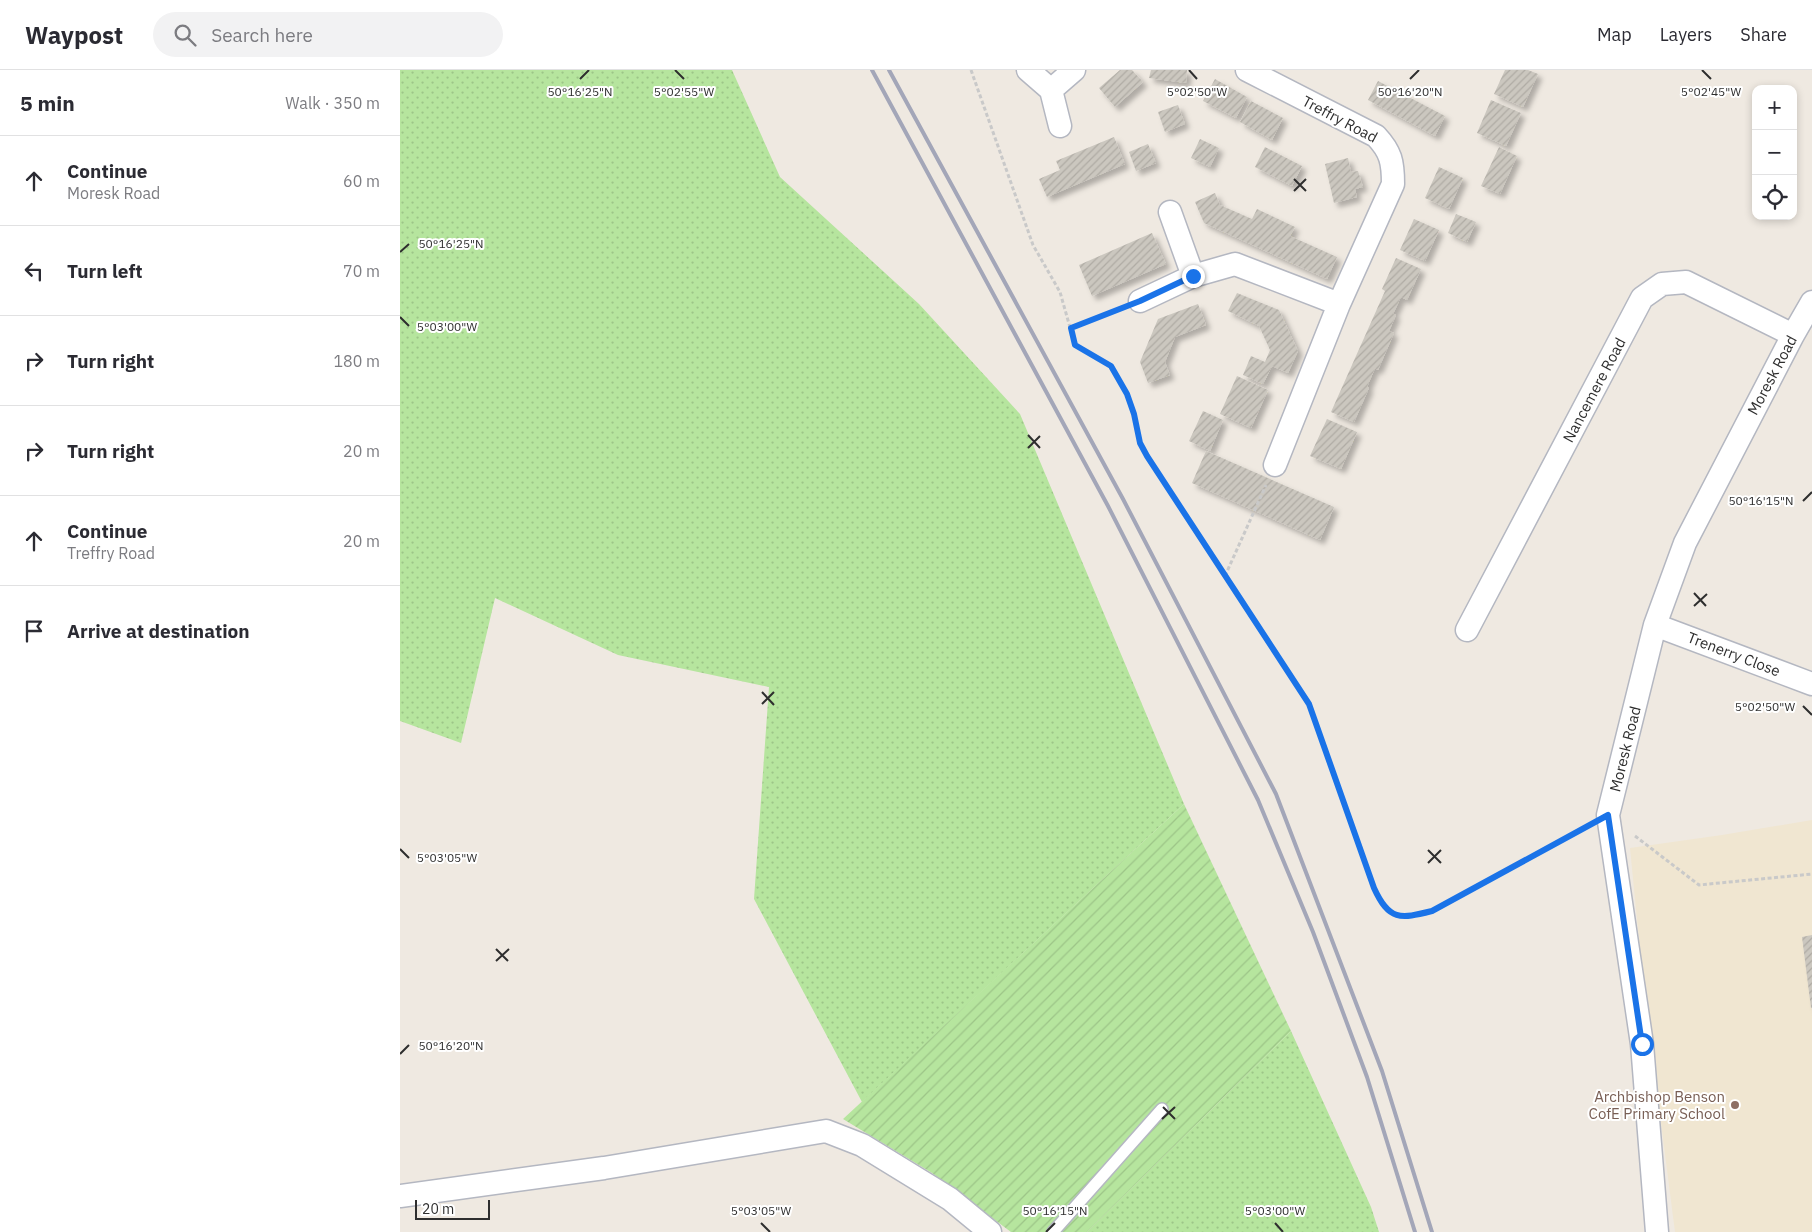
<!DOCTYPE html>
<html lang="en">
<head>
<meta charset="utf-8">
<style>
	:root { --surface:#fff; --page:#f2f2f3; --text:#2b2b33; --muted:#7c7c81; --line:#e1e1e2 }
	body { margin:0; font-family:"IBM Plex Sans",sans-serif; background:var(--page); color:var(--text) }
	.controls { position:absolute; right:15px; top:15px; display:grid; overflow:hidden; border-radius:10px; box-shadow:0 2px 8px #0003 }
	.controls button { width:45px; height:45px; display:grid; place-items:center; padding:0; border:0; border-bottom:1px solid var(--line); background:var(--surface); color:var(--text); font:25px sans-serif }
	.scale { position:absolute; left:15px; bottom:12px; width:75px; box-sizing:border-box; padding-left:5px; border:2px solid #2e2e2e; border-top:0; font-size:14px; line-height:18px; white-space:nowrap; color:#2e2e2e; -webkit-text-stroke:4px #fff; paint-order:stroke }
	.stop { position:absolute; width:15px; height:15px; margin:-11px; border:4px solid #1a73e8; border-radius:50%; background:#fff }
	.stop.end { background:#1a73e8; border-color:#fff; box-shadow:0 1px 5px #0008 }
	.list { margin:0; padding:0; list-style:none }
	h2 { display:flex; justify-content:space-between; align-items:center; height:65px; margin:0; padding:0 20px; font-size:21px }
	h2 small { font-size:16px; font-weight:400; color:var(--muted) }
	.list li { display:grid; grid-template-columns:32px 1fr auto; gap:15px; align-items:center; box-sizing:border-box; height:90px; padding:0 20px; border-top:1px solid var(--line) }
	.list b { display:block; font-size:19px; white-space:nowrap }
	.list p { margin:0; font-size:16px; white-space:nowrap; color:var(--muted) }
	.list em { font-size:16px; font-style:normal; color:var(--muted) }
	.icon { flex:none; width:28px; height:28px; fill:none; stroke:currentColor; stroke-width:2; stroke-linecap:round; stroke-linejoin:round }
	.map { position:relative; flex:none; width:1412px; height:1162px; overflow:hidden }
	header { display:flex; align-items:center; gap:30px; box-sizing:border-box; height:70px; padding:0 25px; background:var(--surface); border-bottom:1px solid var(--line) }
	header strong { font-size:24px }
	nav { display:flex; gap:28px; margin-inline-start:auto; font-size:18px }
	.search { width:350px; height:45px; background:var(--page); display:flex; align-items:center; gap:12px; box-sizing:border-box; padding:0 18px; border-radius:28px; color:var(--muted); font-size:19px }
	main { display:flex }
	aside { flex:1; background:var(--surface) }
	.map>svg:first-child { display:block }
	.education { fill:#f0e6d1 }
	.grass { fill:url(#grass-dots) }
	.garden { fill:url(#garden-furrows) }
	.building { fill:url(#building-hatch); filter:url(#shadow) }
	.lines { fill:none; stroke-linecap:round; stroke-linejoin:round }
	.service-casing { stroke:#b4b7c1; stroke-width:14 }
	.minor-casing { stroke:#b4b7c1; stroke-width:25 }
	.path { stroke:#c9c9c9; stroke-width:3; stroke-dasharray:4 2.5; stroke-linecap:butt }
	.service { stroke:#fff; stroke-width:11 }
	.minor { stroke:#fff; stroke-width:22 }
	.rail { stroke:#a3a6b8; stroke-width:4 }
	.route { stroke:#1a73e8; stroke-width:6 }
	.ticks { fill:none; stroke:#2e2e2e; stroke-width:2 }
	.education-dot { fill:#8d6e63; stroke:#fff; stroke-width:2 }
	.labels { text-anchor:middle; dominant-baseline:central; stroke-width:4; stroke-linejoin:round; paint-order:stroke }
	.street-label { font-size:15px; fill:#2e2e2e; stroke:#fff }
	.education-label { font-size:15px; fill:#785e54; stroke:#fff; text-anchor:end }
	.ticks-label { font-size:12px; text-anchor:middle; fill:#2e2e2e; stroke:#fff; stroke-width:4; stroke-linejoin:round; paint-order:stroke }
</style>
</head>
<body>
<header>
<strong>Waypost</strong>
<div class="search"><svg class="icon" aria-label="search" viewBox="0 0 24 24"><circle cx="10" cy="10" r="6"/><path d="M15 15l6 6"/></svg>Search here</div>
<nav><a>Map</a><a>Layers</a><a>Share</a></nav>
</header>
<main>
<aside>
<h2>5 min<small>Walk · 350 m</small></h2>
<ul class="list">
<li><svg class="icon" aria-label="ahead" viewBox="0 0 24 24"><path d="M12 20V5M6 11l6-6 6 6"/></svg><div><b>Continue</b><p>Moresk Road</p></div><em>60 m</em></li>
<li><svg class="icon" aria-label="left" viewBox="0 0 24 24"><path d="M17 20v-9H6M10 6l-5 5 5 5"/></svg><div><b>Turn left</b></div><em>70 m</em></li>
<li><svg class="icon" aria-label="right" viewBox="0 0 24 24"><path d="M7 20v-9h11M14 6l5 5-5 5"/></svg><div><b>Turn right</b></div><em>180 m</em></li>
<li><svg class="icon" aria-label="right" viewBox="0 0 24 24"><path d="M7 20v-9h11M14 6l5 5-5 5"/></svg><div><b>Turn right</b></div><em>20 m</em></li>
<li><svg class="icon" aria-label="ahead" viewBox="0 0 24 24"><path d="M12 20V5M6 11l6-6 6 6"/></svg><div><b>Continue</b><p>Treffry Road</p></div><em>20 m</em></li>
<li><svg class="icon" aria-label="arrive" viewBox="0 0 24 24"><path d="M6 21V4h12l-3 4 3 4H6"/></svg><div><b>Arrive at destination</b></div></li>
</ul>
</aside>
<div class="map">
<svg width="1412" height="1162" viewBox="0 0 1412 1162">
	<defs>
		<pattern id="grass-dots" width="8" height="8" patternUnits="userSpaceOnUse" patternTransform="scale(1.25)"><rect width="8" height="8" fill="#b6e59e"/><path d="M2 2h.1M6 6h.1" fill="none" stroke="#9dc588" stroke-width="1.8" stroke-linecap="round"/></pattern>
		<pattern id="garden-furrows" width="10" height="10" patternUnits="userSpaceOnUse" patternTransform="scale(1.25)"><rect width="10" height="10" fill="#b6e59e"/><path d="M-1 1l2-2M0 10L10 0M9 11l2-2" fill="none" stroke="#9dc588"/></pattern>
		<pattern id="building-hatch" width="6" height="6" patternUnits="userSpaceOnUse" patternTransform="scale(1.25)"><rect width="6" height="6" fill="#cbc7bf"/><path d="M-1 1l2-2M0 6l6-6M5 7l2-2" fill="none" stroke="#afaba4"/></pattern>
		<filter id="shadow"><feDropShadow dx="4.5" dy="4.5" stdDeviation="2.5" flood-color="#0004"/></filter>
	</defs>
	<rect width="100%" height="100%" fill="#efe9e1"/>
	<!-- education -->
	<path class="education" d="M1412,750V1162H1275L1244,921L1230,778L1322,765Z"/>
	<!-- grass -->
	<path class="grass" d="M0,0H332L380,107L519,234L620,344L784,734L462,1032L354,829L369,617L218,585L95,528L61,673L0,651Z
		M891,961L971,1137L979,1162H687Z"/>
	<!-- garden -->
	<path class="garden" d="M784,734L891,961L687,1162H611L532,1103L443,1049Z"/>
	<!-- building -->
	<path class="building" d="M720,0H732L743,12L715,37L699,18Z
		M751,0H787L786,13L749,8Z
		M1105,0H1128L1138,4L1123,37L1094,24Z
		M815,9L847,27L836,48L803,31Z
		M978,11L1045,46L1035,66L968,30Z
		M1091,30L1121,43L1106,76L1077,63Z
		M851,31L883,48L872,70L840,52Z
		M778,35L785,54L765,62L758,42Z
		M714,67L725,94L647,127L639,109L660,100L656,91Z
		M800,69L819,78L810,97L791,88Z
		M748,74L756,93L736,101L729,82Z
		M865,77L902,96L892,116L855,97Z
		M1099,77L1117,86L1100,124L1081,116Z
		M948,88L951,102L958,101L963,117L955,119L957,127L934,133L925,94Z
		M1039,97L1063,108L1049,139L1025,128Z
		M815,123L820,135L852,149L857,139L895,157L890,166L937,187L927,209L804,153L795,132Z
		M1056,144L1076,152L1067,172L1048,163Z
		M1014,149L1039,160L1025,191L1000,180Z
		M752,163L766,194L692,226L679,195Z
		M996,188L1021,199L1007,230L1001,227L993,244L996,245L989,261L994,263L978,300L975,298L967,317L969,318L954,352L931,342L985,221L982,219Z
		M837,223L879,240L898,281L888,303L872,296L863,314L843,305L851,286L865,292L870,280L859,256L828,241Z
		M798,234L806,255L775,267L765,292L770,305L748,313L740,292L758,249Z
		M837,306L868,320L851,358L820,344Z
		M803,341L823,350L810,381L789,371Z
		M927,349L957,362L941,399L910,386Z
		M806,381L934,437L920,470L792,413Z
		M1412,865V938H1411L1402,867Z"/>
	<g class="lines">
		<!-- service casing -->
		<g class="service-casing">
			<path id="service" d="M653,1162L762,1039"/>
		</g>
		<!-- minor casing -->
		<g class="minor-casing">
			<path id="minor" d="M628,0L651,20
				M847,0L976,66C991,82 993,92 993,114L939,234L875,395
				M660,56L651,20L674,0
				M770,142L793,206
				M740,231L793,206L835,194L939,234
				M1255,555L1412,614
				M1067,560L1242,228L1262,214L1286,212L1393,265
				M0,1126L204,1098L426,1061L462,1075L550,1129L590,1162
				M1257,1162L1242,974L1208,745L1255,555L1285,473L1393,265L1412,232"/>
		</g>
		<!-- path -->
		<path class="path" d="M571,0L633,175L660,222L675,275L706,292L718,307L727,324L734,344L740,373L747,386L909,634L974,818C989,850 1000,849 1032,841L1187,757
			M671,258L719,239
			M825,506L866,415
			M1235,766L1299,815L1412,804"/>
		<!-- service -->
		<use href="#service" class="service"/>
		<!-- minor -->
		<use href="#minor" class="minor"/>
		<!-- rail -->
		<path class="rail" d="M472,0L708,436L858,730L913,862L967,1007L1015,1162
			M489,0L723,429L876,724L982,1001L1032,1162"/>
	</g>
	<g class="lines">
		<!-- route -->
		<path class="route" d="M793,206L740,231L671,258L675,275L711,296L727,324L734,344L740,373L747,386L909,634L974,818C989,851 1000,849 1032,841L1208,745L1242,974"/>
	</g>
	<!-- ticks -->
	<path class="ticks" d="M275,0L284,9M789,0L797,9M1302,0L1311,9M180,9L189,0M1010,9L1019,0M894,109L906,121M894,121L906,109M0,182L9,174M0,247L9,256M628,365L640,378M628,378L640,366M1403,431L1412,422M1294,523L1306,536M1294,536L1307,524M362,622L374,635M362,634L374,622M1403,636L1412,645M0,779L9,788M1028,780L1041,793M1028,793L1041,780M96,879L108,891M96,891L109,879M0,984L9,975M763,1037L775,1049M762,1049L775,1037M361,1153L370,1162M875,1153L883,1162M646,1162L655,1153"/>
	<!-- markers -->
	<circle class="education-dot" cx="1335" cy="1035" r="5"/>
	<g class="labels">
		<!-- street labels -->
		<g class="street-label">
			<text transform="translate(940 49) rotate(28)">Treffry Road</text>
			<text transform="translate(1372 305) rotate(-62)">Moresk Road</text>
			<text transform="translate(1194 320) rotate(-62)">Nancemere Road</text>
			<text transform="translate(1334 584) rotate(21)">Trenerry Close</text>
			<text transform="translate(1225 679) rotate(-76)">Moresk Road</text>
		</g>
		<!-- education labels -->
		<g class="education-label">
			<text x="1325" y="1026">Archbishop Benson<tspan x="1325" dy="17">CofE Primary School</tspan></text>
		</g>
	</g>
	<g class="ticks-label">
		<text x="180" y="26">50°16'25"N</text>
		<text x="1010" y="26">50°16'20"N</text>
		<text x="797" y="26">5°02'50"W</text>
		<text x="284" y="26">5°02'55"W</text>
		<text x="1311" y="26">5°02'45"W</text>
		<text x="51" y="178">50°16'25"N</text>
		<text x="47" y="261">5°03'00"W</text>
		<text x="1361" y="435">50°16'15"N</text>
		<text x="1365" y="641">5°02'50"W</text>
		<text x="47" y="792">5°03'05"W</text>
		<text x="51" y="980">50°16'20"N</text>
		<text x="361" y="1145">5°03'05"W</text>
		<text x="875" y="1145">5°03'00"W</text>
		<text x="655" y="1145">50°16'15"N</text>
	</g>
</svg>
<div class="controls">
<button>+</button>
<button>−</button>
<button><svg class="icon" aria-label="locate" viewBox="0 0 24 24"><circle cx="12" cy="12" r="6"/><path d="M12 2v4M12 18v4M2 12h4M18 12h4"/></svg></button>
</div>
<div class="scale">20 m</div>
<div class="stop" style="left:1242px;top:974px"></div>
<div class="stop end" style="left:793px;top:206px"></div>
</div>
</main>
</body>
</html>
